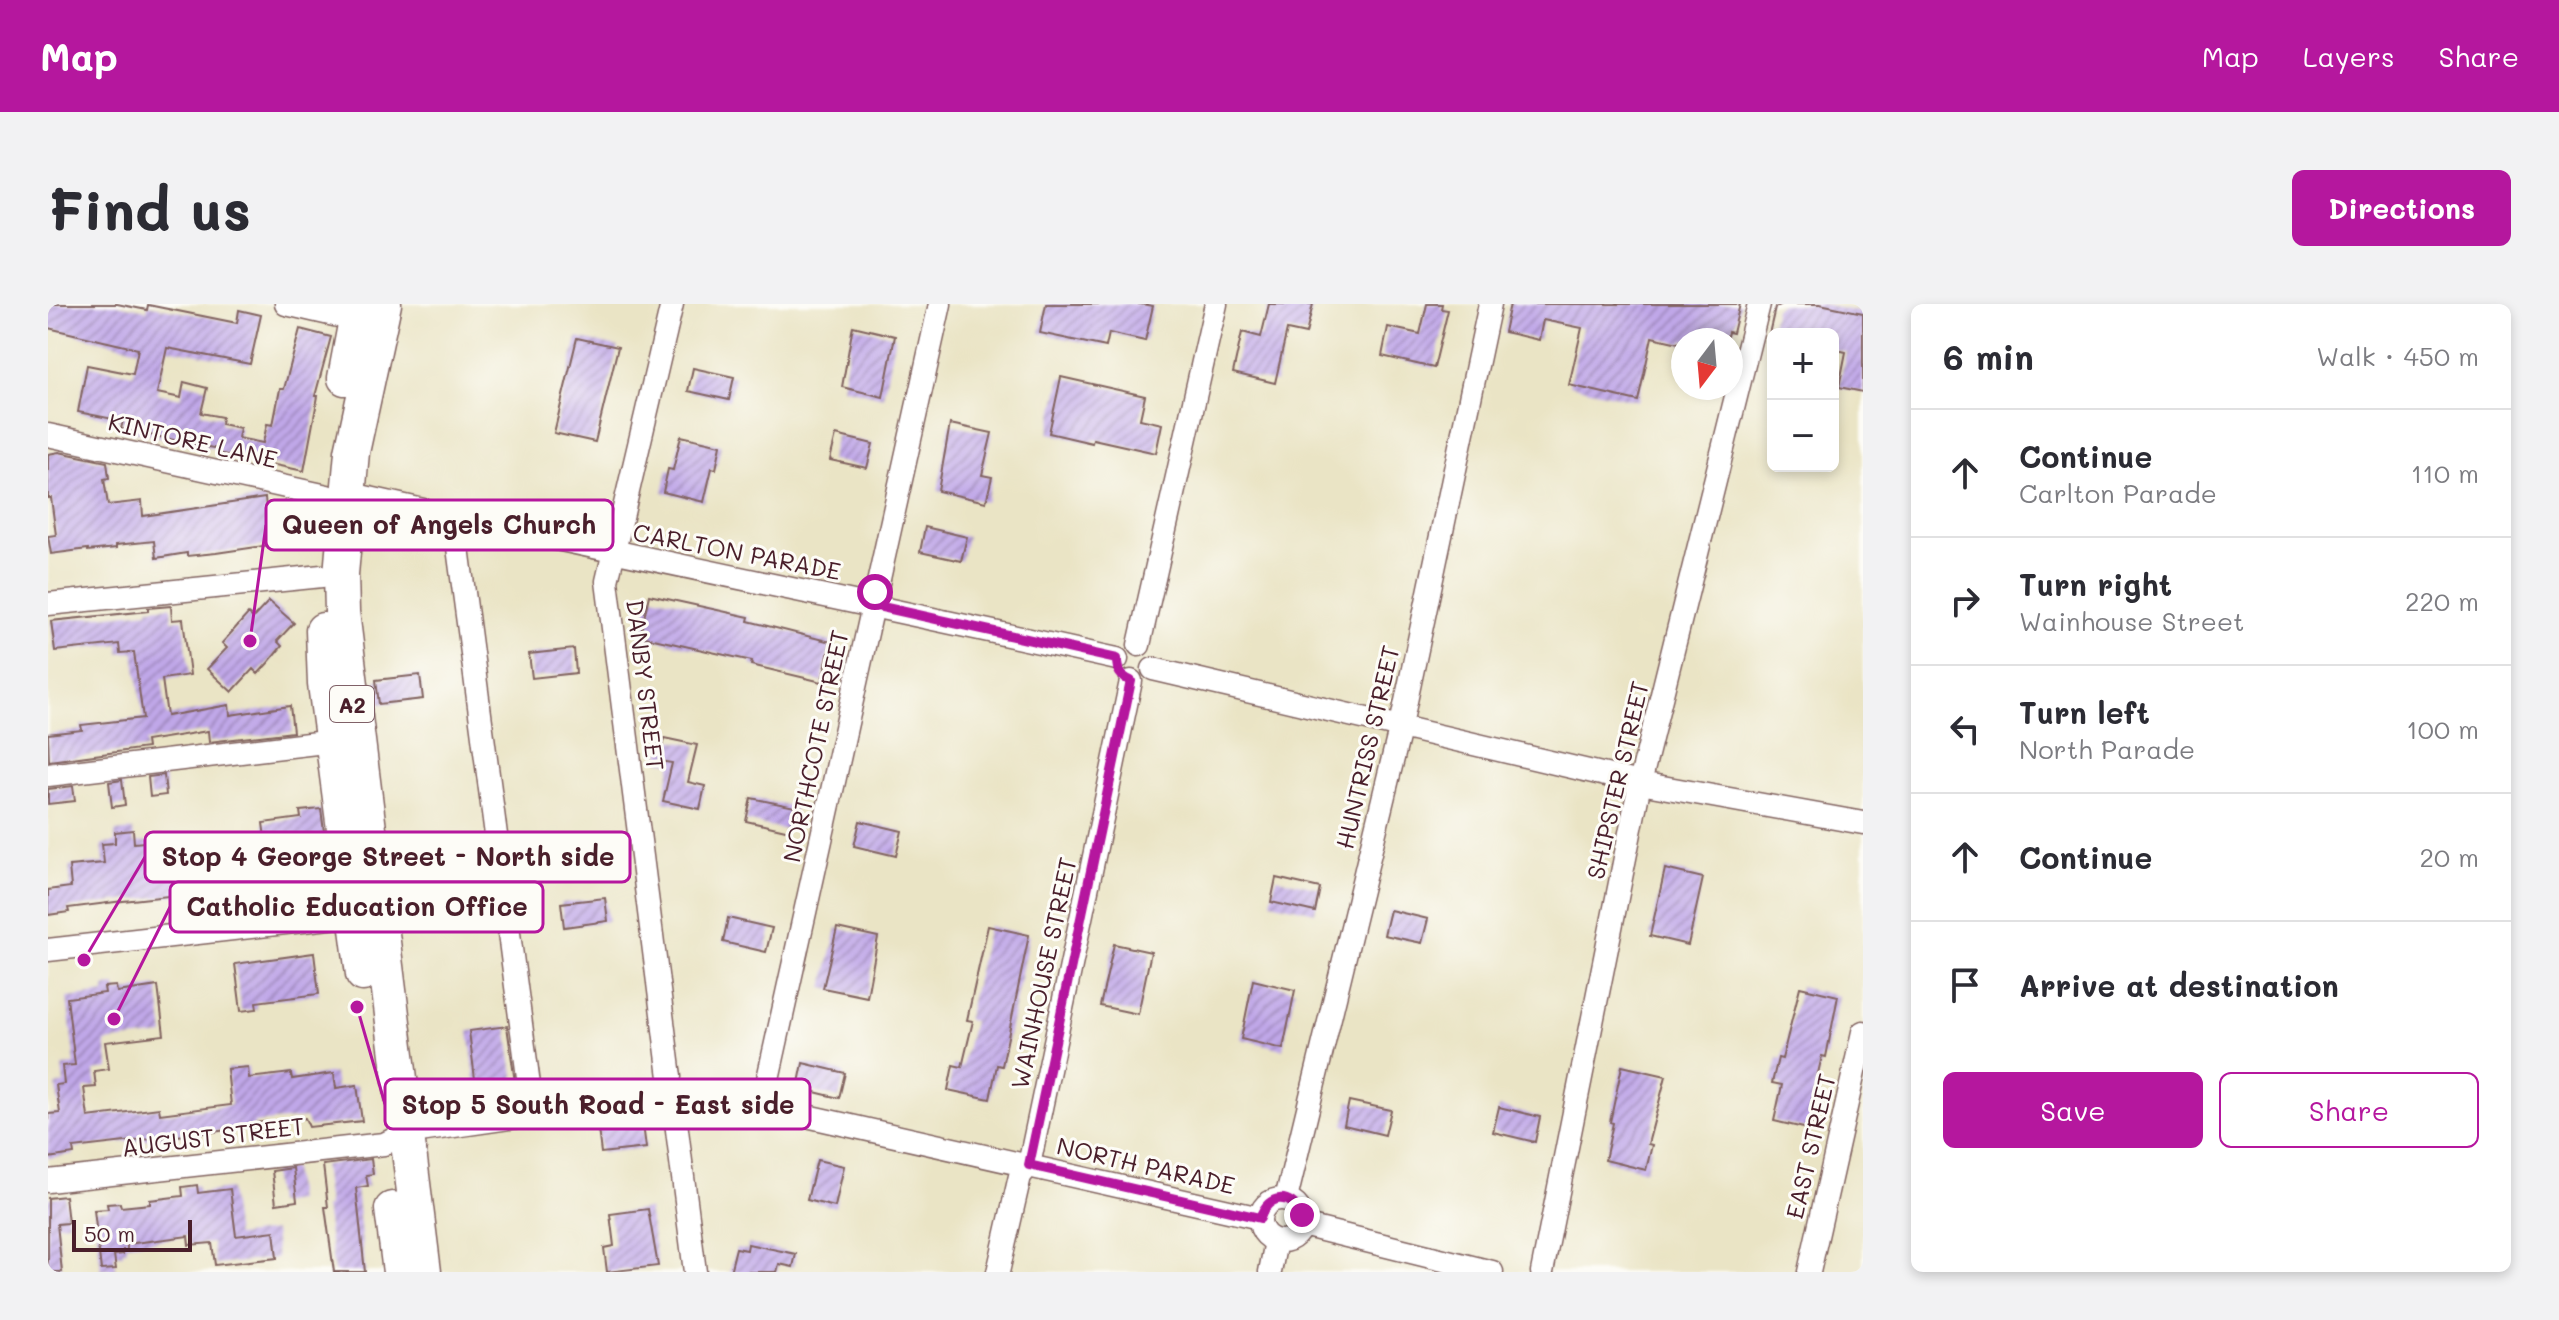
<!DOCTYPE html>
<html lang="en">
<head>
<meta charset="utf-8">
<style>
	:root { --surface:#fff; --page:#f2f2f3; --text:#2b2b33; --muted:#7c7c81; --line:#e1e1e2; --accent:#b5179e }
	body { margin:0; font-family:Mali,sans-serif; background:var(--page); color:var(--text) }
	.controls { position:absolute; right:24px; top:24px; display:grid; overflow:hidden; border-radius:12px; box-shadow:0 4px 12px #0003 }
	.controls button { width:72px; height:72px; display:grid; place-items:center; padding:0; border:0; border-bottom:2px solid var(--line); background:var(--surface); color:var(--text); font:40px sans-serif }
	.compass { position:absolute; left:1623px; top:24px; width:72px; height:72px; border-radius:50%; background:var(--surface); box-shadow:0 4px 12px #0003; rotate:196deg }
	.scale { position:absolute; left:24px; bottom:20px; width:120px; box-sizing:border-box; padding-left:8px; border:4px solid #4a1f2b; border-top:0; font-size:22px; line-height:28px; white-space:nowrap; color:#4a1f2b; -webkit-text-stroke:6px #fdfcf7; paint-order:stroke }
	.stop { position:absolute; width:24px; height:24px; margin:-18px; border:6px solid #b5179e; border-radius:50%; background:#fff }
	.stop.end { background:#b5179e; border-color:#fff; box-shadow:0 2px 8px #0008 }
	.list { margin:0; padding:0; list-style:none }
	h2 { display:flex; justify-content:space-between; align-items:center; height:104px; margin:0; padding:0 32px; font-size:34px }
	h2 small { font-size:26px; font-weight:400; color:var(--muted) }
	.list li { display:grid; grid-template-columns:52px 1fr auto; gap:24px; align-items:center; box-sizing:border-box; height:128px; padding:0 32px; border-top:2px solid var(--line) }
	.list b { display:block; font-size:30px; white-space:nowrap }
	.list p { margin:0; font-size:26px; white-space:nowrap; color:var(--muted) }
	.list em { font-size:26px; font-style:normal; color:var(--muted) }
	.actions { display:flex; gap:16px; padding:24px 32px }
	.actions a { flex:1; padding:18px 0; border:2px solid var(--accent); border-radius:12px; text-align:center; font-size:28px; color:var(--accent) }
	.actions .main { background:var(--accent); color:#fff }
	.icon { flex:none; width:44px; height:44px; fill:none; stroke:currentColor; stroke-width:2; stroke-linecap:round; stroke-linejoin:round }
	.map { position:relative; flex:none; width:1815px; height:968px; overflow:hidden; border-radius:12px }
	header { display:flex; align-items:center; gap:48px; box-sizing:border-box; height:112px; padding:0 40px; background:var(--accent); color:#fff }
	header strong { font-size:38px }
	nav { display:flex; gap:44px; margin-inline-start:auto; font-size:28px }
	.intro { display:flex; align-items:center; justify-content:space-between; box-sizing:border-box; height:192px; padding:0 48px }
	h1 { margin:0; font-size:56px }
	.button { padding:20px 36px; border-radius:12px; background:var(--accent); color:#fff; font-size:28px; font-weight:700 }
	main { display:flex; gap:48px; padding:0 48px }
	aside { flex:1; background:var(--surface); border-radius:12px; box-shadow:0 4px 12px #0003 }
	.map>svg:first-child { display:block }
	.building { fill:url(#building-hatch) }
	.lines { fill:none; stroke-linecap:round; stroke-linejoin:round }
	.minor-casing { stroke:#826461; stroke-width:25 }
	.highway-casing { stroke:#826461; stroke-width:37 }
	.minor { stroke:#fff; stroke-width:22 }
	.highway { stroke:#fff; stroke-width:34 }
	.route { stroke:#b5179e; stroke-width:10 }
	.labels { text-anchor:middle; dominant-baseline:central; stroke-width:6; stroke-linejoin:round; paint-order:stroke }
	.shield { fill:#fdfcf7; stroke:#806168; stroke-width:2 }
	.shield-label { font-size:22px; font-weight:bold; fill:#4a1f2b }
	.street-label { font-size:24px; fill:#4a1f2b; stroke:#fdfcf7 }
	.leader { fill:none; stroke:#b5179e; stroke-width:3 }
	.callout-dot { fill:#b5179e; stroke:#fdfcf7; stroke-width:3 }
	.callout { fill:#fdfcf7; stroke:#b5179e; stroke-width:3 }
	.callout-label { font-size:26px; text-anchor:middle; font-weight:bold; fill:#4a1f2b }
</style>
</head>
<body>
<header>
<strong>Map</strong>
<nav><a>Map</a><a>Layers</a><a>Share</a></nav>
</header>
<div class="intro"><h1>Find us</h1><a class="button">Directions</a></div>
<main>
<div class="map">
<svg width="1815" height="968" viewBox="0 0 1815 968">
	<defs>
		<pattern id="building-hatch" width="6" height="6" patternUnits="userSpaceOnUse" patternTransform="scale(2)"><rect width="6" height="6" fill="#c0a7e8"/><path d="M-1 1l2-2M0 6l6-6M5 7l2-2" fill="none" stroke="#9e87bc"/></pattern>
	</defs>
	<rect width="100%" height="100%" fill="#fdfcf7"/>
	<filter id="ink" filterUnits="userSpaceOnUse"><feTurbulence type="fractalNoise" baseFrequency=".0125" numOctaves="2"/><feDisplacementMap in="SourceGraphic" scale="16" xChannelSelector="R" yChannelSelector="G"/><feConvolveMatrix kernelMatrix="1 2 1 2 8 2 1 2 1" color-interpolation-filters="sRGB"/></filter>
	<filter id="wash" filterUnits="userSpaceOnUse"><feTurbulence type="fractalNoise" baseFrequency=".006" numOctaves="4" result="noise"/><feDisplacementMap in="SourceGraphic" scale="32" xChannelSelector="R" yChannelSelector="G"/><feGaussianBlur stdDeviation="1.8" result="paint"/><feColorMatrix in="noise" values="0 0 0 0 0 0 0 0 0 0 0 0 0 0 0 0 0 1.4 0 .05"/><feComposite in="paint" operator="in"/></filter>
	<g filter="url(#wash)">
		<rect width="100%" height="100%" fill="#eae4c5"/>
		<g id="blocks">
			<!-- building -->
			<path class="building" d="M0,0H69L99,6L100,1L189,19L191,6L213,11L202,60L119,44L109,89L133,94L136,78L159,84L153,109L174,113L173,120L192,124L190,134L215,139L219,120L225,121L232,85H236L252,25L283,33L267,92H270L256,167L169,149L170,145L73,125L75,117L30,108L39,61L85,70L90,45L0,24Z
				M998,0H1093L1105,2L1097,37L1061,29L1058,43L992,29Z
				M1221,0H1265L1258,30L1239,26L1227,79L1185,69L1194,28L1213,33Z
				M1379,0H1394L1393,5L1400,6L1386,64L1334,52L1340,23L1372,30Z
				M1462,0H1692L1685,29L1680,28L1678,36H1635V40L1604,33L1590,97L1521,81L1534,24L1495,16L1491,36L1456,28Z
				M1734,0H1772L1815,9V88L1791,83L1798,48L1785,45V30H1721L1727,4Z
				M805,22L847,32L835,93L794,83Z
				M529,34L570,43L547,138L506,129Z
				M645,64L686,73L681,96L640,87Z
				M1013,73L1097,92L1092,115L1114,120L1108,149L1045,135L1044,139L1001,129Z
				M902,120L944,129L934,171L944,173L938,198L890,187Z
				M788,131L825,140L819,164L782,156Z
				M633,132L673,141L668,165L664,164L656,198L615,188L620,165L625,166Z
				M11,148L59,158L61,174L56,175L60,201L94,197L95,212L217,194L222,241L168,249L139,252V249L108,254L106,237L68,241V244L40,247V245L3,250L0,232L8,231L3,194H0V150Z
				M877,223L919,233L913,257L872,248Z
				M601,291L701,313L700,317L783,338L774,378L703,361L704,357L592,332Z
				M221,297L246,319L229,337L234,342L220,359L210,370L205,365L184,388L159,365L179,344L174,339L192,319L200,310L205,314Z
				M123,302L124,316L135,315L142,371L114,375L119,412L181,401L182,411L242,402L245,428L161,438L160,427L98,437L99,444L1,457L0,430L34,426L33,421L95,414L86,348L72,349L71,340L7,347L3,317L100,307V304Z
				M526,345L528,369L484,374L481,350Z
				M372,371L375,395L331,400L328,376Z
				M616,434L649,441L640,478L657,482L652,505L615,497L624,459L611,457Z
				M116,471L118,491L102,493L100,473Z
				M74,476L77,501L64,503L61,478Z
				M25,482L27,497L0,500V485Z
				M703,494L747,503L742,527L698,517Z
				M273,505L284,588L196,596L192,559L220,556L215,519L253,514L252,507Z
				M812,517L854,527L848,552L806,542Z
				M85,526L86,539L119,536L121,545L159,540L165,590L138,593V590L75,597L20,604L21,608L0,611V586L23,583L21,562L56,559L54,540L67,539V528Z
				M1617,565L1655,574L1640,641L1602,632Z
				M1228,574L1272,584L1267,608L1223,598Z
				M557,594L560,617L516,623L513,599Z
				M1342,606L1380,615L1374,639L1336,631Z
				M680,614L724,624L718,648L675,638Z
				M940,622L981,631L954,762L949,761L942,795L900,786L905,761L914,763L925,717L919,716Z
				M789,624L830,633L819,693L775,684Z
				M1066,640L1103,648L1090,710L1052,702Z
				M266,649L271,690L208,698L209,705L193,707L187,660Z
				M1205,676L1247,686L1235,745L1193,735Z
				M68,682L69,688L110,682L116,731L57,738L61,765L46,767L48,783L36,784L40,813L111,804L112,810L183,801L179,765L200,763L201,774L243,769L244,775L286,769L288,784L309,781L314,817L261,823L257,814L206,819V823L25,844L26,850L0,854V810L12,809L8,781L16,780L14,762L27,761L19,694L57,689L56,683Z
				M1752,683L1790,692L1778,753L1774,752L1763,800L1769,801L1764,826L1726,817L1734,781L1724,779L1730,754L1734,755Z
				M459,722L467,778L428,783L421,727Z
				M755,759L797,769L791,794L750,784Z
				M1574,762L1618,772L1600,840L1604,841L1598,866L1557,856L1565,819L1562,818Z
				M1301,797L1343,806L1337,831L1296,821Z
				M1451,803L1492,813L1487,838L1445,828Z
				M595,820L598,844L553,849L550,825Z
				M323,855L325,870L318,871L320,882L308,884L317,968H286L277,903H280L275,861Z
				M769,856L796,862L787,903L759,896Z
				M245,864L249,897L228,900L224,867Z
				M149,881L150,889L182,885L188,932L226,927L229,954L167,961L164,939L141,941L140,932L79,940V946H75V950L66,951L68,965L53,966L46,906L60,905L59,900L72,899L73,903L102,900V896L135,892L134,883Z
				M17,892L20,919L9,920L14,968H0V894Z
				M600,905L610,962L559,968L556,944L566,942L562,910Z
				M700,940L748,950L745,963L731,960L729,968H682L688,944L699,946Z"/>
		</g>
	</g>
	<g filter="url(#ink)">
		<use href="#blocks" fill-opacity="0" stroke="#826461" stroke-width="2"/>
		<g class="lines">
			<!-- minor casing -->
			<g class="minor-casing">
				<path id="minor" d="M238,0L308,16
					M0,131L279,192
					M299,189C555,247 812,298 1069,355
					M406,213L485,811
					M0,300L274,272
					M1091,341L1168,0
					M1105,365L1592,479L1815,519
					M0,471L285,437
					M0,646L317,610
					M622,773L559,277L624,0
					M643,791L714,802L1212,914
					M714,802L892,0
					M627,810L647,968
					M0,877L336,840L358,829L607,793
					M1212 916a21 21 0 1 1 42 0a21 21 0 1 1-42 0Z
					M1238,895L1353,421L1442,0
					M1254,921L1444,968
					M950,968L972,872L981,861L1083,377
					M1222,968L1228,937
					M1494,968L1592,479L1711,0
					M1761,968L1815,728"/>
			</g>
			<!-- highway casing -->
			<g class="highway-casing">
				<path id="highway" d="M336,0L304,148L293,270L294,308L376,968
					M297,74L311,0
					M275,326L277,380L315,670
					M344,905L352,968"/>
			</g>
			<!-- minor -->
			<use href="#minor" class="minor"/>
			<!-- highway -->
			<use href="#highway" class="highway"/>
		</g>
	</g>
	<g class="lines" filter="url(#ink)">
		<!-- route -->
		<path class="route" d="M827,288L825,301L1069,355C1069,367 1072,372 1083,377L981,861L1212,914C1221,889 1242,889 1254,911"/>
	</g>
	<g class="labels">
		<!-- shield labels -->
		<rect class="shield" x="282" y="382" width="44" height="36" rx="6"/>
		<g class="shield-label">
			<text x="304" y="400">A2</text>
		</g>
		<!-- street labels -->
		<g class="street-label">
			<text transform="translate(145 136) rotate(13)">KINTORE LANE</text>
			<text transform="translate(689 247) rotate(11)">CARLTON PARADE</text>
			<text transform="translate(598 381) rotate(83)">DANBY STREET</text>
			<text transform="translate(767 442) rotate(-78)">NORTHCOTE STREET</text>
			<text transform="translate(1319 443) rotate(-77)">HUNTRISS STREET</text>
			<text transform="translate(1569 476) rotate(-77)">SHIPSTER STREET</text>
			<text transform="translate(995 669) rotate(-78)">WAINHOUSE STREET</text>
			<text transform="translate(165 832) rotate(-7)">AUGUST STREET</text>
			<text transform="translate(1762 842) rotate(-77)">EAST STREET</text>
			<text transform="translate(1098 861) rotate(13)">NORTH PARADE</text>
		</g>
	</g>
	<!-- callouts -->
	<path class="leader" d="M202 337L218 221M36 656L97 553M66 715L122 603M309 703L337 800"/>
	<g class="callout-dot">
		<circle cx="202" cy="337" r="8"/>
		<circle cx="36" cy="656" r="8"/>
		<circle cx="66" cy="715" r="8"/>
		<circle cx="309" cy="703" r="8"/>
	</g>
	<g class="callout">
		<rect x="218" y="196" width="347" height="50" rx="8"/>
		<rect x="97" y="528" width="485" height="50" rx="8"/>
		<rect x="122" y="578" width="373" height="50" rx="8"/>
		<rect x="337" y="775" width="425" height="50" rx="8"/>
	</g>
	<g class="callout-label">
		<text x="391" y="230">Queen of Angels Church</text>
		<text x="340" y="562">Stop 4 George Street - North side</text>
		<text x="309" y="612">Catholic Education Office</text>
		<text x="550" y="810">Stop 5 South Road - East side</text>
	</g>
</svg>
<div class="controls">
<button>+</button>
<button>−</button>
</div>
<svg class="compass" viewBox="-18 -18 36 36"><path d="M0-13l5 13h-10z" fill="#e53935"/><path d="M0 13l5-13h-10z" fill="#7c7c81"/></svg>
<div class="scale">50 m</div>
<div class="stop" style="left:827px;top:288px"></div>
<div class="stop end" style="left:1254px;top:911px"></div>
</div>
<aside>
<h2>6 min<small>Walk · 450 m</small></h2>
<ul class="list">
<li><svg class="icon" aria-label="ahead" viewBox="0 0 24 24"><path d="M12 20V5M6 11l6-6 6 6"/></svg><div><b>Continue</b><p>Carlton Parade</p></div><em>110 m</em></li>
<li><svg class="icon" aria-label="right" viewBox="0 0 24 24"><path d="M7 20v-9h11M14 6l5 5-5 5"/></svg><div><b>Turn right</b><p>Wainhouse Street</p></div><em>220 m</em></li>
<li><svg class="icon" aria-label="left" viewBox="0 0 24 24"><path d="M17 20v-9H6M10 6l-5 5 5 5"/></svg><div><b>Turn left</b><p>North Parade</p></div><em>100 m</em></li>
<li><svg class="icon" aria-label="ahead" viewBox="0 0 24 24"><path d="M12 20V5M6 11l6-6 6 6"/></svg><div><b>Continue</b></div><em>20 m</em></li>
<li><svg class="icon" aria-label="arrive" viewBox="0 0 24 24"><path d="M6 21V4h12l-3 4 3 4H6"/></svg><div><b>Arrive at destination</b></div></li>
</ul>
<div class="actions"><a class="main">Save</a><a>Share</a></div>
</aside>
</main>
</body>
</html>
